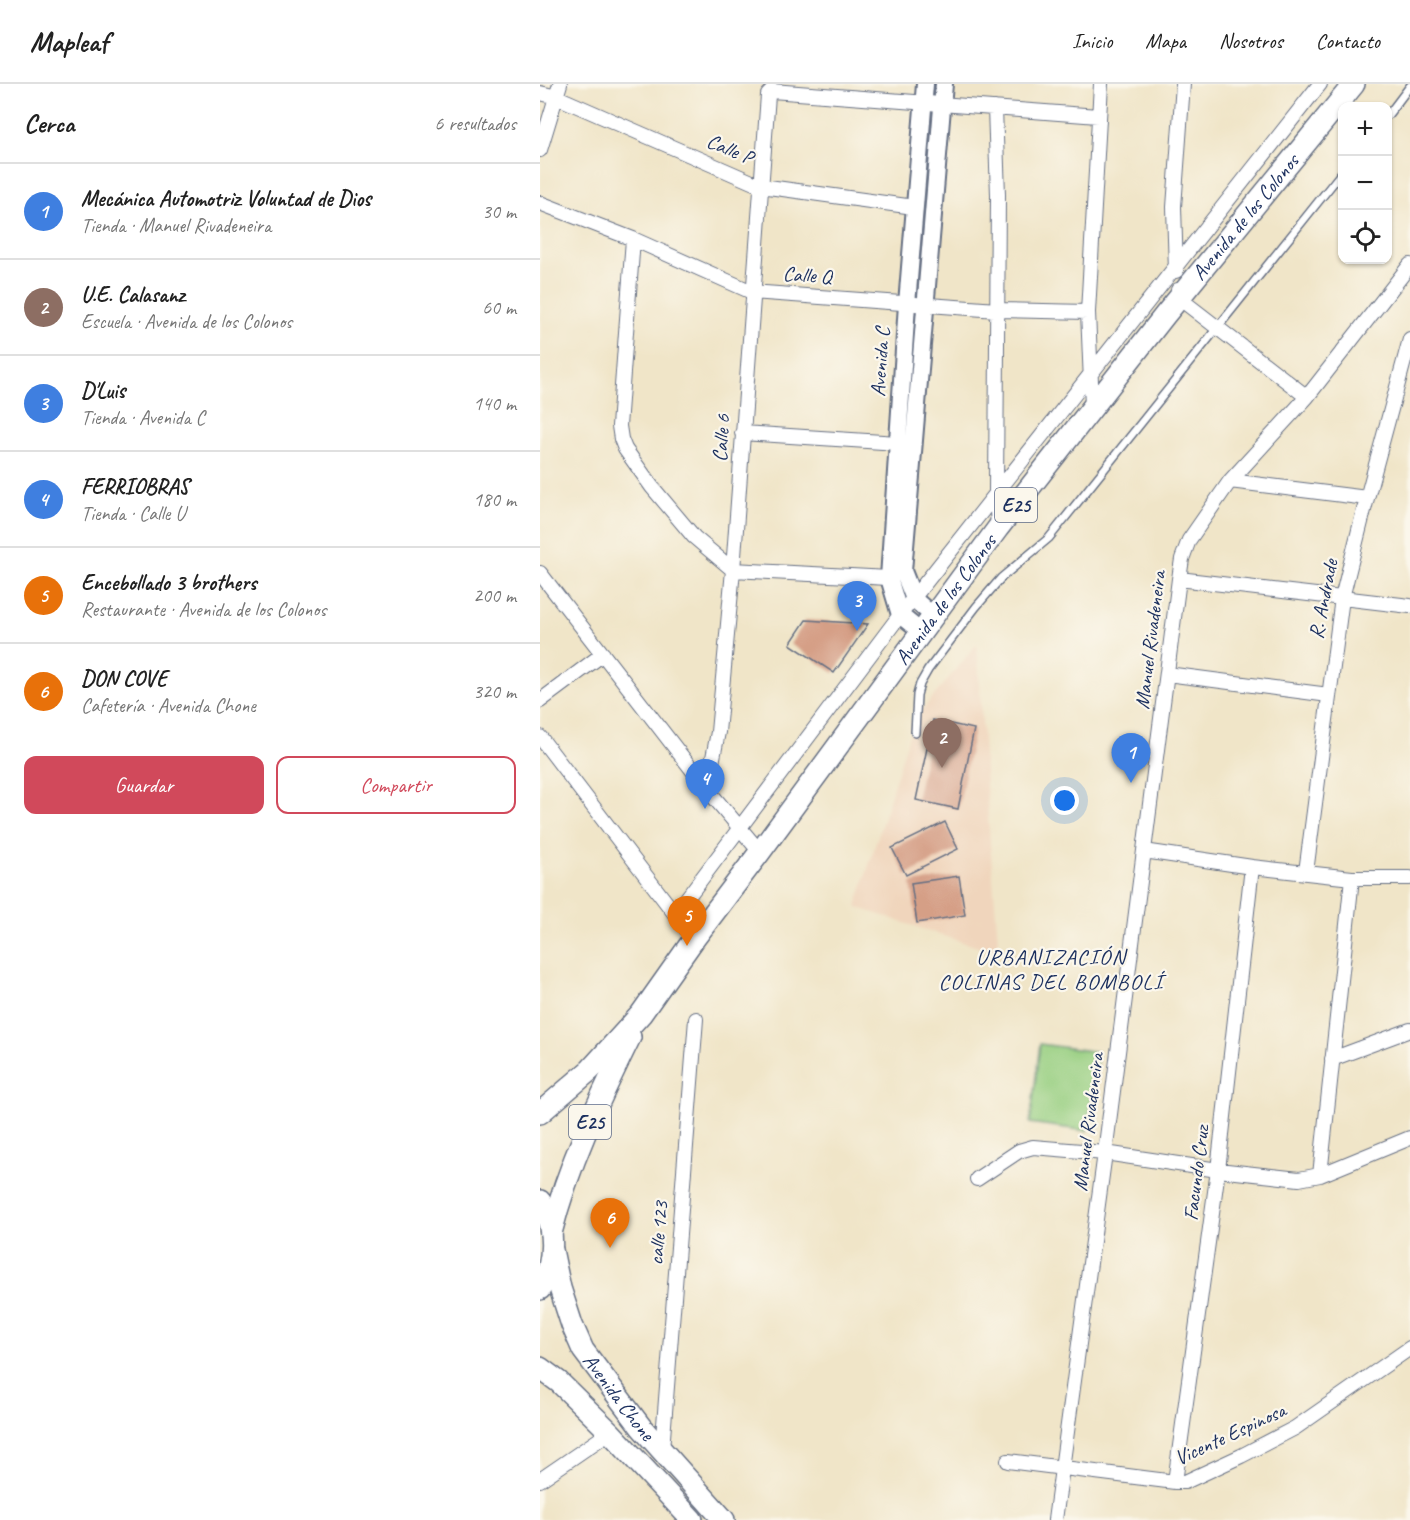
<!DOCTYPE html>
<html lang="es">
<head>
<meta charset="utf-8">
<style>
	:root { --surface:#fff; --page:#f2f2f2; --text:#222; --muted:#767676; --line:#e0e0e0; --accent:#d1495b }
	body { margin:0; font-family:Caveat,sans-serif; background:var(--page); color:var(--text) }
	.controls { position:absolute; right:18px; top:18px; display:grid; overflow:hidden; border-radius:12px; box-shadow:0 2px 4px #0004 }
	.controls button { width:54px; height:54px; display:grid; place-items:center; padding:0; border:0; border-bottom:2px solid var(--line); background:var(--surface); color:var(--text); font:30px sans-serif }
	.you { position:absolute; left:525px; top:717px; width:21px; height:21px; margin:-15px; border:4px solid #fff; border-radius:50%; background:#1a73e8; box-shadow:0 0 0 9px #1a73e833 }
	.badge { display:grid; place-items:center; width:39px; height:39px; border-radius:50%; background:var(--accent); color:#fff; font-size:20px; font-weight:700 }
	.pin { position:absolute; translate:-50% -50px; filter:drop-shadow(0 2px 3px #0008) }
	.pin::after { content:''; position:absolute; top:32px; width:21px; height:18px; background:inherit; clip-path:polygon(0 0,100% 0,50% 100%) }
	.list { margin:0; padding:0; list-style:none }
	h2 { display:flex; justify-content:space-between; align-items:center; height:78px; margin:0; padding:0 24px; font-size:26px }
	h2 small { font-size:20px; font-weight:400; color:var(--muted) }
	.list li { display:grid; grid-template-columns:39px 1fr auto; gap:18px; align-items:center; box-sizing:border-box; height:96px; padding:0 24px; border-top:2px solid var(--line) }
	.list b { display:block; font-size:22px; white-space:nowrap }
	.list p { margin:0; font-size:20px; white-space:nowrap; color:var(--muted) }
	.list em { font-size:20px; font-style:normal; color:var(--muted) }
	.actions { display:flex; gap:12px; padding:18px 24px }
	.actions a { flex:1; padding:14px 0; border:2px solid var(--accent); border-radius:12px; text-align:center; font-size:21px; color:var(--accent) }
	.actions .main { background:var(--accent); color:#fff }
	.icon { flex:none; width:33px; height:33px; fill:none; stroke:currentColor; stroke-width:2; stroke-linecap:round; stroke-linejoin:round }
	.map { position:relative; flex:none; width:870px; height:1436px; overflow:hidden }
	header { display:flex; align-items:center; gap:36px; box-sizing:border-box; height:84px; padding:0 30px; background:var(--surface); border-bottom:2px solid var(--line) }
	header strong { font-size:28px }
	nav { display:flex; gap:33px; margin-inline-start:auto; font-size:21px }
	main { display:flex }
	aside { flex:1; background:var(--surface) }
	.map>svg:first-child { display:block }
	.built { fill:#f0d5bc }
	.green { fill:#98cf81; stroke:#5a7f70; stroke-width:1.5 }
	.building { fill:#d59f86 }
	.lines { fill:none; stroke-linecap:round; stroke-linejoin:round }
	.service-casing { stroke:#666f83; stroke-width:10 }
	.minor-casing { stroke:#666f83; stroke-width:16 }
	.tertiary-casing { stroke:#666f83; stroke-width:20 }
	.primary-casing { stroke:#666f83; stroke-width:24 }
	.trunk-casing { stroke:#666f83; stroke-width:24 }
	.service { stroke:#fff; stroke-width:7 }
	.minor { stroke:#fff; stroke-width:14 }
	.tertiary { stroke:#fff; stroke-width:16 }
	.primary { stroke:#fff; stroke-width:21 }
	.trunk { stroke:#fff; stroke-width:21 }
	.labels { text-anchor:middle; dominant-baseline:central; stroke-width:4.5; stroke-linejoin:round; paint-order:stroke }
	.shield { fill:#fbf7ec; stroke:#5e6b89; stroke-width:1.5 }
	.shield-label { font-size:20px; font-weight:bold; fill:#1b2f5e }
	.street-label { font-size:21px; fill:#1b2f5e; stroke:#fbf7ec }
	.neighbourhood-label { font-size:22px; letter-spacing:1.5px; fill:#1b2f5e; stroke:#fbf7ec }
</style>
</head>
<body>
<header>
<strong>Mapleaf</strong>
<nav><a>Inicio</a><a>Mapa</a><a>Nosotros</a><a>Contacto</a></nav>
</header>
<main>
<aside>
<h2>Cerca<small>6 resultados</small></h2>
<ul class="list">
<li><span class="badge" style="background:#3f7fe0">1</span><div><b>Mecánica Automotriz Voluntad de Dios</b><p>Tienda · Manuel Rivadeneira</p></div><em>30 m</em></li>
<li><span class="badge" style="background:#8d6e63">2</span><div><b>U.E. Calasanz</b><p>Escuela · Avenida de los Colonos</p></div><em>60 m</em></li>
<li><span class="badge" style="background:#3f7fe0">3</span><div><b>D'Luis</b><p>Tienda · Avenida C</p></div><em>140 m</em></li>
<li><span class="badge" style="background:#3f7fe0">4</span><div><b>FERRIOBRAS</b><p>Tienda · Calle U</p></div><em>180 m</em></li>
<li><span class="badge" style="background:#e8710a">5</span><div><b>Encebollado 3 brothers</b><p>Restaurante · Avenida de los Colonos</p></div><em>200 m</em></li>
<li><span class="badge" style="background:#e8710a">6</span><div><b>DON COVE</b><p>Cafetería · Avenida Chone</p></div><em>320 m</em></li>
</ul>
<div class="actions"><a class="main">Guardar</a><a>Compartir</a></div>
</aside>
<div class="map">
<svg width="870" height="1436" viewBox="0 0 870 1436">
	<rect width="100%" height="100%" fill="#fbf7ec"/>
	<filter id="ink" filterUnits="userSpaceOnUse"><feTurbulence type="fractalNoise" baseFrequency=".0167" numOctaves="2"/><feDisplacementMap in="SourceGraphic" scale="12" xChannelSelector="R" yChannelSelector="G"/><feConvolveMatrix kernelMatrix="1 2 1 2 8 2 1 2 1" color-interpolation-filters="sRGB"/></filter>
	<filter id="wash" filterUnits="userSpaceOnUse"><feTurbulence type="fractalNoise" baseFrequency=".008" numOctaves="4" result="noise"/><feDisplacementMap in="SourceGraphic" scale="24" xChannelSelector="R" yChannelSelector="G"/><feGaussianBlur stdDeviation="1.35" result="paint"/><feColorMatrix in="noise" values="0 0 0 0 0 0 0 0 0 0 0 0 0 0 0 0 0 1.4 0 .05"/><feComposite in="paint" operator="in"/></filter>
	<g filter="url(#wash)">
		<rect width="100%" height="100%" fill="#f0e5c8"/>
		<!-- built -->
		<path class="built" d="M437,560L448,733L459,870L316,823L374,636Z"/>
		<!-- green -->
		<path class="green" d="M500,960L558,968L547,1047L490,1039Z"/>
		<g id="blocks">
			<!-- building -->
			<path class="building" d="M266,536L328,540L294,589L250,560Z
				M393,636L434,645L418,725L376,716Z
				M405,738L418,765L366,791L352,764Z
				M419,792L425,831L377,839L371,799Z"/>
		</g>
	</g>
	<g filter="url(#ink)">
		<use href="#blocks" fill-opacity="0" stroke="#666f83" stroke-width="1.5"/>
		<g class="lines">
			<!-- service casing -->
			<g class="service-casing">
				<path id="service" d="M848,31L870,2
					M375,649L377,611L380,600L388,586L436,523L461,494L509,454L802,88"/>
			</g>
			<!-- minor casing -->
			<g class="minor-casing">
				<path id="minor" d="M0,9L17,13L221,102L374,123
					M455,24L458,111L456,409L458,444
					M0,66L20,0
					M0,119L93,155L212,208L457,226L548,228
					M93,155L79,342L81,355L85,365L112,403L154,453L193,486L349,494
					M636,187L634,123L643,0
					M638,206L639,214L767,313
					M552,322L548,228L561,0
					M202,349L358,359
					M690,397L827,414
					M0,489L167,705L220,768
					M639,495L870,522
					M627,590L789,611
					M0,617L63,570
					M0,653L154,855
					M167,705L178,648L193,486L228,11L232,7L558,32
					M604,767L712,783L812,794H870
					M766,788L802,514L827,414L870,255
					M135,830L360,531L780,0
					M792,975L870,946
					M780,1091L812,794
					M437,1095L479,1067L493,1063L565,1069L678,1086L759,1095L780,1091L870,1054
					M122,1366L156,935
					M468,1377L635,1398H645L701,1372L755,1344L870,1264
					M0,1396L70,1348
					M635,1398L678,1086L712,783
					M515,1436L565,1069L639,495L642,475L649,456L690,397L767,313L870,181"/>
			</g>
			<!-- tertiary casing -->
			<g class="tertiary-casing">
				<path id="tertiary" d="M393,532L374,515L363,487L404,0
					M381,548L360,531L349,494L367,220L385,0"/>
			</g>
			<!-- primary casing -->
			<g class="primary-casing">
				<g id="primary">
					<path id="s1" d="M12,1166L20,1204L32,1241L43,1266L101,1343L184,1436"/>
					<path d="M0,1284L19,1298L70,1348L152,1436"/>
				</g>
			</g>
			<!-- trunk casing -->
			<g class="trunk-casing">
				<g id="trunk">
					<path id="s2" d="M0,1029L50,986L101,930L154,855L220,768L458,444L625,231L814,0"/>
					<path d="M0,1117C16,1143 15,1179 0,1205"/>
					<path d="M11,1149C28,1081 59,1016 90,953"/>
				</g>
			</g>
			<!-- service -->
			<use href="#service" class="service"/>
			<!-- minor -->
			<use href="#minor" class="minor"/>
			<!-- tertiary -->
			<use href="#tertiary" class="tertiary"/>
			<!-- primary -->
			<use href="#primary" class="primary"/>
			<!-- trunk -->
			<use href="#trunk" class="trunk"/>
		</g>
	</g>
	<g class="labels">
		<!-- shield labels -->
		<g class="shield">
			<rect x="455" y="404" width="42" height="34" rx="4.5"/>
			<rect x="29" y="1021" width="42" height="34" rx="4.5"/>
		</g>
		<g class="shield-label">
			<text x="476" y="421">E25</text>
			<text x="50" y="1038">E25</text>
		</g>
		<!-- street labels -->
		<g class="street-label">
			<text transform="translate(190 65) rotate(23)">Calle P</text>
			<text stroke="none"><textPath href="#s2" startOffset="1142">Avenida de los Colonos</textPath></text>
			<text transform="translate(267 191) rotate(4)">Calle Q</text>
			<text transform="translate(340 278) rotate(-86)">Avenida C</text>
			<text transform="translate(181 354) rotate(-86)">Calle 6</text>
			<text transform="translate(783 515) rotate(-79)">R. Andrade</text>
			<text stroke="none"><textPath href="#s2" startOffset="656">Avenida de los Colonos</textPath></text>
			<text transform="translate(610 556) rotate(-83)">Manuel Rivadeneira</text>
			<text transform="translate(548 1038) rotate(-83)">Manuel Rivadeneira</text>
			<text transform="translate(656 1089) rotate(-83)">Facundo Cruz</text>
			<text transform="translate(118 1149) rotate(-85)">calle 123</text>
			<text stroke="none"><textPath href="#s1" startOffset="164">Avenida Chone</textPath></text>
			<text transform="translate(690 1350) rotate(-25)">Vicente Espinosa</text>
		</g>
		<!-- neighbourhood labels -->
		<g class="neighbourhood-label">
			<text x="511" y="873">URBANIZACIÓN<tspan x="511" dy="25">COLINAS DEL BOMBOLÍ</tspan></text>
		</g>
	</g>
</svg>
<div class="controls">
<button>+</button>
<button>−</button>
<button><svg class="icon" aria-label="locate" viewBox="0 0 24 24"><circle cx="12" cy="12" r="6"/><path d="M12 2v4M12 18v4M2 12h4M18 12h4"/></svg></button>
</div>
<div class="you"></div>
<div class="pin badge" style="left:591px;top:699px;background:#3f7fe0">1</div>
<div class="pin badge" style="left:402px;top:684px;background:#8d6e63">2</div>
<div class="pin badge" style="left:317px;top:547px;background:#3f7fe0">3</div>
<div class="pin badge" style="left:165px;top:725px;background:#3f7fe0">4</div>
<div class="pin badge" style="left:147px;top:862px;background:#e8710a">5</div>
<div class="pin badge" style="left:70px;top:1164px;background:#e8710a">6</div>
</div>
</main>
</body>
</html>
